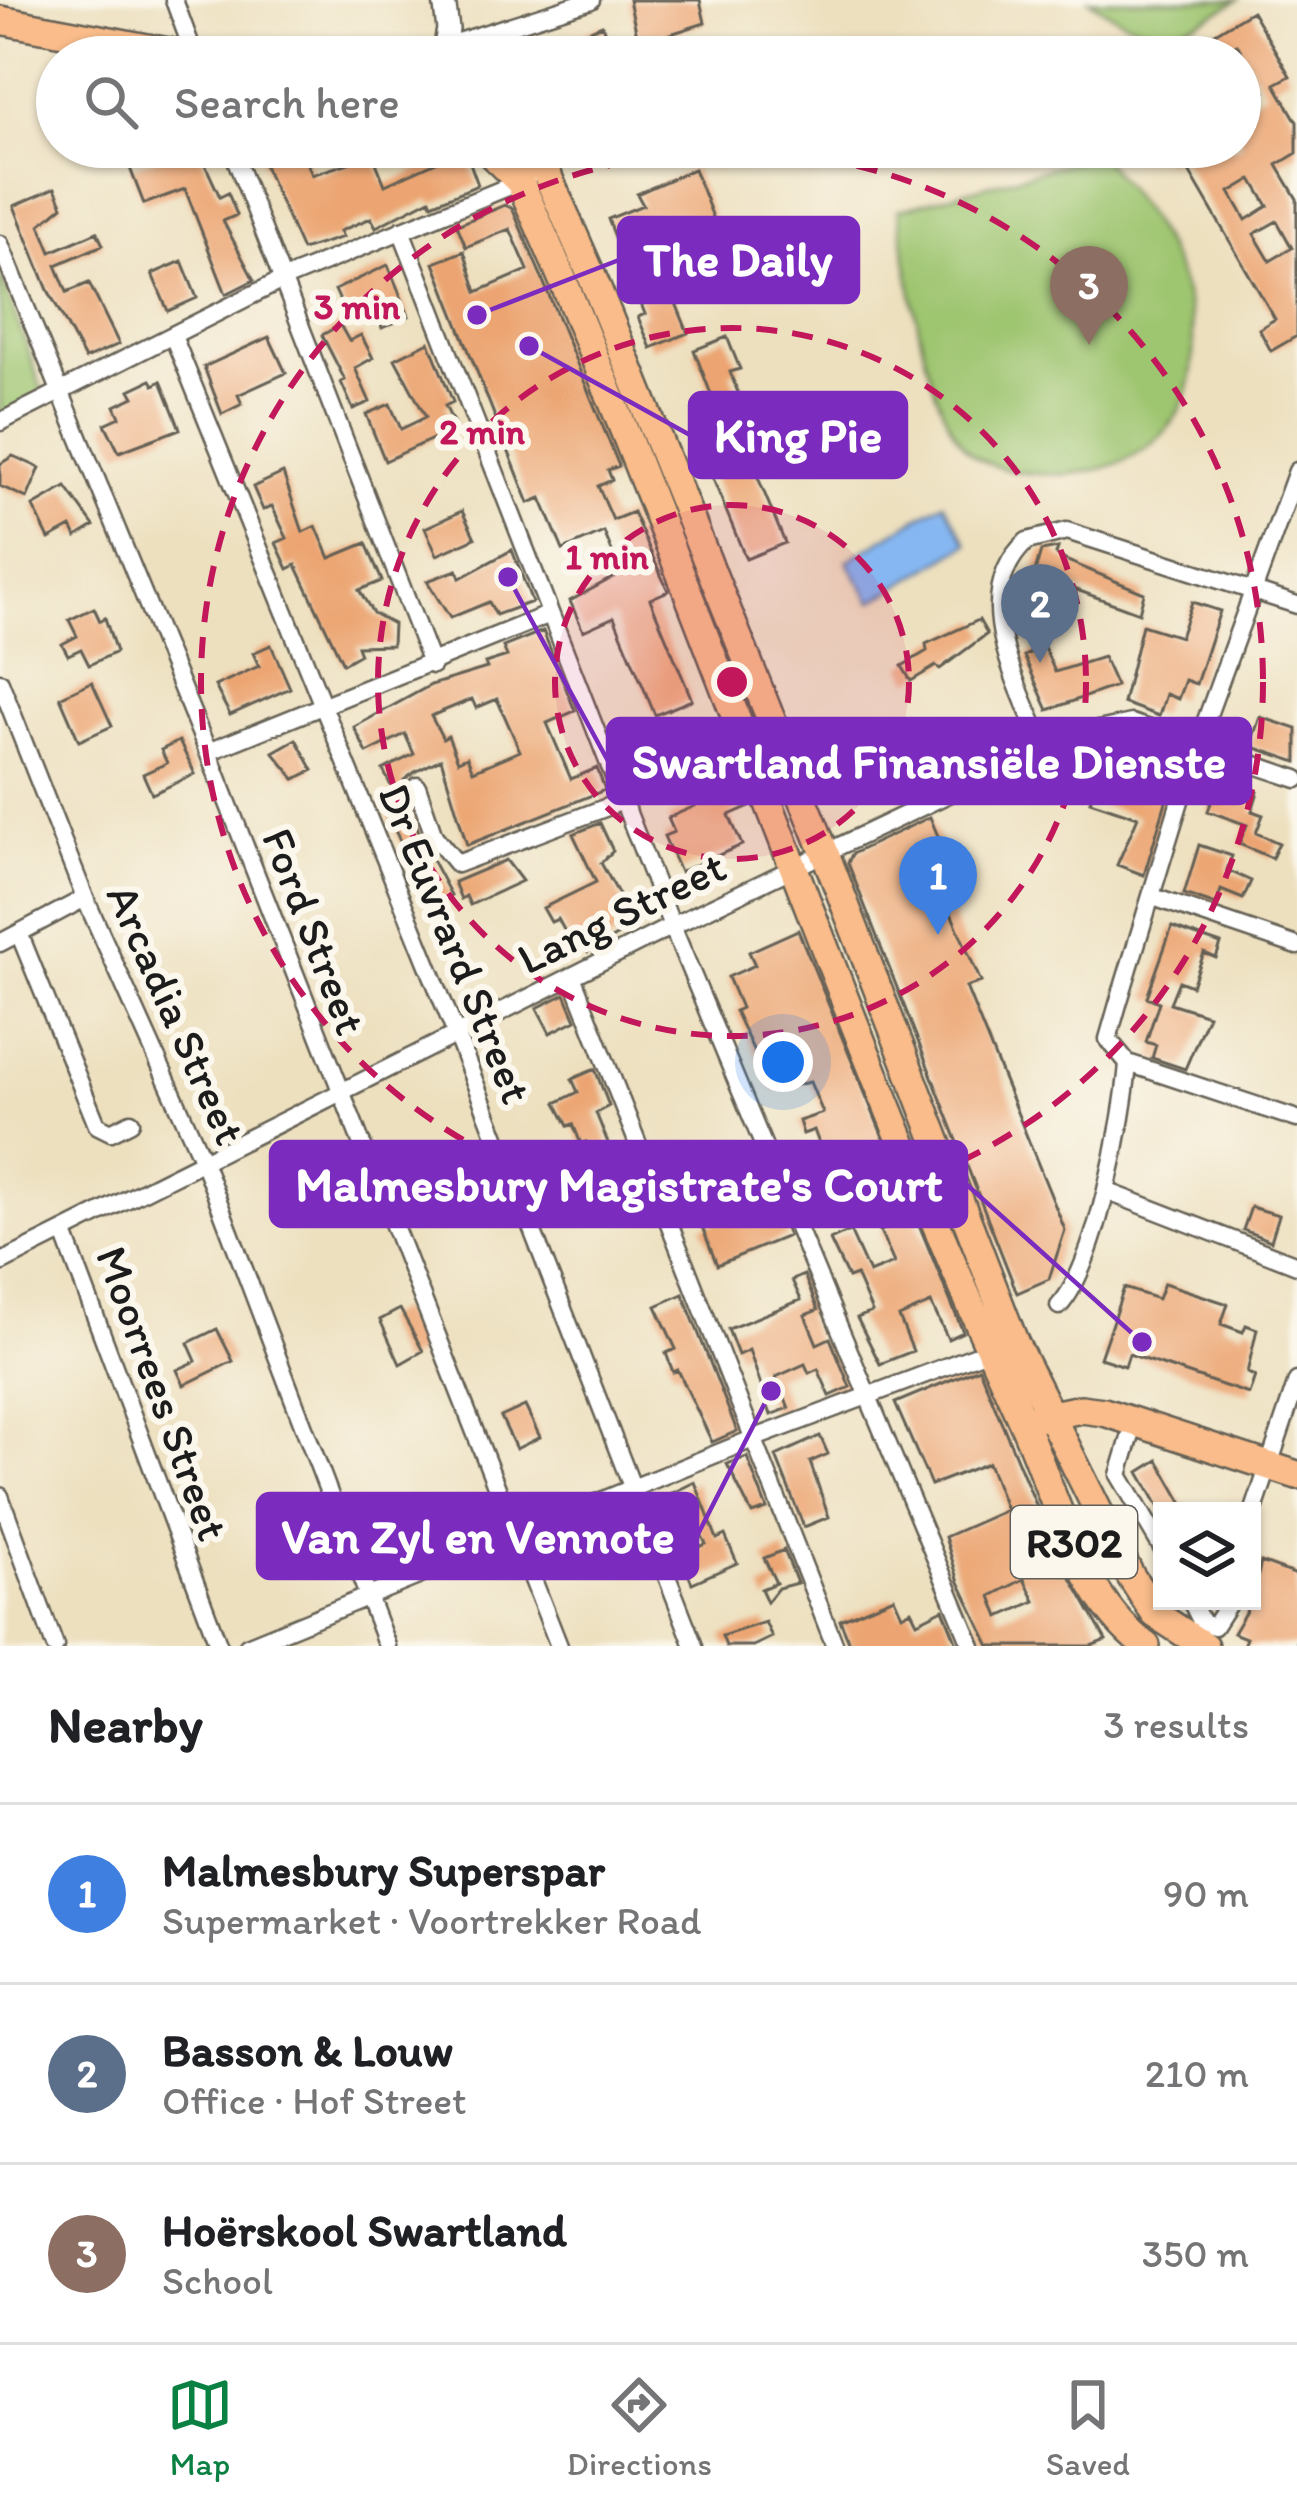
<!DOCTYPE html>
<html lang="en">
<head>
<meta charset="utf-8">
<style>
	:root { --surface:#fff; --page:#f6f6f6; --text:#202124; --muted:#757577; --line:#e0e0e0; --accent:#0b8043 }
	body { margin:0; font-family:Itim,sans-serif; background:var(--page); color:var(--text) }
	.controls { position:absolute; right:36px; bottom:36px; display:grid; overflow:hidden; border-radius:0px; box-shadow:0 3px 9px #0004 }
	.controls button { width:108px; height:108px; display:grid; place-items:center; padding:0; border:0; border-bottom:3px solid var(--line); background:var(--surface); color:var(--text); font:60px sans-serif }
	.you { position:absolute; left:783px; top:1062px; width:42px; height:42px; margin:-30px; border:9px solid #fff; border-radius:50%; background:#1a73e8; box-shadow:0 0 0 18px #1a73e833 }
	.badge { display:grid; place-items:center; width:78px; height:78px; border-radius:50%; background:var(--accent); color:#fff; font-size:39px; font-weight:700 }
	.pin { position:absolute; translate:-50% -99px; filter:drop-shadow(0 3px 6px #0008) }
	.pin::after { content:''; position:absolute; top:63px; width:42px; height:36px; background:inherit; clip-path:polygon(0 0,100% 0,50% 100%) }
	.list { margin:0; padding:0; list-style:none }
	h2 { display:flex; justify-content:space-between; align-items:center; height:156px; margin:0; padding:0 48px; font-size:51px }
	h2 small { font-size:39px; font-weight:400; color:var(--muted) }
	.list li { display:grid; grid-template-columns:78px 1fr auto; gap:36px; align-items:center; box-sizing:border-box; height:180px; padding:0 48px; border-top:3px solid var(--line) }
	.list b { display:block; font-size:45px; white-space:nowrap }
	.list p { margin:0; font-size:39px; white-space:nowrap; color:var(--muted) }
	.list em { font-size:39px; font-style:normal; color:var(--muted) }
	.icon { flex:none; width:66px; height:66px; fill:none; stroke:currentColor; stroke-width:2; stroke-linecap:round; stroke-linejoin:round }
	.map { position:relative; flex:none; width:1297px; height:1646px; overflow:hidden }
	.search { position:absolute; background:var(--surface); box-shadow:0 3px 9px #0004; left:36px; right:36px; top:36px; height:132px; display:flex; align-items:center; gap:30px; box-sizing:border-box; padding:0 42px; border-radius:66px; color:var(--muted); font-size:45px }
	.sheet { height:696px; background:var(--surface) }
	nav { display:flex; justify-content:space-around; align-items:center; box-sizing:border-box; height:168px; border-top:3px solid var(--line); background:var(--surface); font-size:33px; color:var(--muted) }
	nav a { display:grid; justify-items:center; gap:6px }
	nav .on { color:var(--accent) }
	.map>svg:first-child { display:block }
	.green { fill:#9ec570; stroke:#5d7046; stroke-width:3 }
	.water { fill:#86b7f2; stroke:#516a87; stroke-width:3 }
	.building { fill:#eca572; fill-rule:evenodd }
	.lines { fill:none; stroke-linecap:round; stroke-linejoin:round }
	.minor-casing { stroke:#656155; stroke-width:21 }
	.tertiary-casing { stroke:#656155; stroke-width:26 }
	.primary-casing { stroke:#656155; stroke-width:32 }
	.minor { stroke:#fff; stroke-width:16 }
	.tertiary { stroke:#fff; stroke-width:21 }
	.primary { stroke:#f9bc8a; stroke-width:27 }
	.ring { fill:none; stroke:#c2185b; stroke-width:6; stroke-dasharray:21 15 }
	.labels { text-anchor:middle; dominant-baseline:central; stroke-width:12; stroke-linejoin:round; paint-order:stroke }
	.shield { fill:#fbf7ec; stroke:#5f5e5a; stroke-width:3 }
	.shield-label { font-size:42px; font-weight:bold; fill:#1c1c1c }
	.street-label { font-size:45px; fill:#1c1c1c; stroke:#fbf7ec }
	.centre { fill:#c2185b; stroke:#fbf7ec; stroke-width:6 }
	.ring-label { font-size:36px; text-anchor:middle; font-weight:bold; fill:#c2185b; stroke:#fbf7ec; stroke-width:12; stroke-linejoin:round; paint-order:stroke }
	.leader { fill:none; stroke:#7b2cbf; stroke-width:4.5 }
	.callout-dot { fill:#7b2cbf; stroke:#fbf7ec; stroke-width:4.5 }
	.callout { fill:#7b2cbf; stroke:#7b2cbf; stroke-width:4.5 }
	.callout-label { font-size:48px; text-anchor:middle; font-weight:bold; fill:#fff }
</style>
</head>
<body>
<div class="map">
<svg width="1297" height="1646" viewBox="0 0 1297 1646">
	<rect width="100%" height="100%" fill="#fbf7ec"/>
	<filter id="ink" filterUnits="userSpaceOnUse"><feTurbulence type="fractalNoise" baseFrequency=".00833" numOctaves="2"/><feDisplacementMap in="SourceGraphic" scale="24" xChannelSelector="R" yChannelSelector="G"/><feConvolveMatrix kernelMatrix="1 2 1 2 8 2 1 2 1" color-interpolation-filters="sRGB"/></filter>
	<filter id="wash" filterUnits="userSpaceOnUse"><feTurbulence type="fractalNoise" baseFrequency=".004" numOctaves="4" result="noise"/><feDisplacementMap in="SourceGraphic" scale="48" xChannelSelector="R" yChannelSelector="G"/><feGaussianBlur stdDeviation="2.7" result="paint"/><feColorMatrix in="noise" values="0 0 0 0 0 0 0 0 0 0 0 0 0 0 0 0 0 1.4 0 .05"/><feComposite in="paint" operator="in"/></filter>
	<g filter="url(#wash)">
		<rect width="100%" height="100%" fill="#ede0bf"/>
		<!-- green -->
		<path class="green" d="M1089,0H1238C1178,37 1152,43 1089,0Z
			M1100,154C1119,180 1143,207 1159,235C1220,338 1205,463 1068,474C1039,476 995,473 971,453C924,412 909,271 898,210Z
			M2,277L45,398L0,420V278Z"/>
		<!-- water -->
		<path class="water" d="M944,502L968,544L872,602L847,561Z"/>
		<g id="blocks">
			<!-- building -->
			<path class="building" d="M629,0H700L705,23L639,44Z
				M1252,11L1290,76L1275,84L1297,122V153L1277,165L1297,199V336L1271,351L1259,329L1275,319L1179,154L1166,162L1157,147H1240V106L1265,92L1237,44L1214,57H1202L1195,45ZM1252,179L1268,206L1246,220L1230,192ZM1277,221L1292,248L1270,261L1254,234Z
				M602,25L615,57H527Z
				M162,147H197L220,197L228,193L237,215L223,221L254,280L226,294L185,189L144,204L130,168L165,154Z
				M256,147H301L312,175L373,155L385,185L465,149L478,185L432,204L430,199L376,227L371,218L340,231L343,237L302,250Z
				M694,169L720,235L748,224L763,261L674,298L688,333L651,348L638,317L645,314L608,219L643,205L637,194Z
				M55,188L63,206L40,225L51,252L97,232L103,245L56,265L67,292L89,283L119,344L85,359L48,290L14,206Z
				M505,205L512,208L539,271L619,466L608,470L612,480L598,486L613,520L633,512L668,591L650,599L692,700L655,715L614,617L583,631L570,601L621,573L604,532L563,550L541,498L529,503L434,263L464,251L477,292L528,270L510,229L466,247L457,225Z
				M182,261L197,298L168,311L152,274Z
				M388,265L409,316L382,328L372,302L346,314L335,290Z
				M340,325L349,341L361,335L373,358L355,368L370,402L353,409L341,382L345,380L322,335Z
				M269,337L286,373L238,395L242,404L222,414L204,367Z
				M727,337L740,369L730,372L740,398L716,407L694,350Z
				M429,342L453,402L445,406L456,428L385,461L366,414L390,404L401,429L426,417L395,359Z
				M151,380L154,385L161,381L180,429L119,452L105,424L120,417L115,406L134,397L130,390Z
				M743,441L785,543L746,559L704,457Z
				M13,456L40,468L27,498L0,486V464Z
				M283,473L303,532L316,526L330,558L366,543L382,581L359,590L373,613L393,624L392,645L357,646L360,654L343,664L296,565L288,569L276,543L287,538L272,506L263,510L253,487Z
				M66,487L94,526L76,537L71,527L49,539L33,506Z
				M462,511L475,538L437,555L425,528Z
				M1058,548L1056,554L1065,560L1144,593L1139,613L1058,583L1042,639L1018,632L1041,551Z
				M512,550L532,602L496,615L489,602L450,618L427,581L457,570L460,578Z
				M1192,602L1220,611L1196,684L1185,680L1178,699L1166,694L1159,716L1123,703L1142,625L1180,637Z
				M94,608L100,621L105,618L116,652L89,665L81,649L68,655L62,644L77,636L69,620Z
				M979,620L987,634L940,669L936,666L911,681L902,666L927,651L926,644Z
				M543,631L575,711L547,723L571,779L597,768L605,790L467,845L441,759L415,772L404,780L405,790L422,841L451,895L430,906L387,813L401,806L383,770L414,754L405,734L367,753L354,727L431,685L487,668L485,663L507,656L503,647ZM472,699L476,708L497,699L520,751L473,771L467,757L458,761L448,736L443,739L431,716Z
				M271,645L290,688L230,715L215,686L259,666L253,653Z
				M1044,647L1055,672L1103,657L1116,686L1048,710L1024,656Z
				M92,682L112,726L79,741L60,697Z
				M1260,717L1297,729V762L1250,746Z
				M296,739L313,770L295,779L273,752Z
				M179,741L195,774L152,794L143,774L167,763L161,750Z
				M1126,744L1178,762L1144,875L1117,865L1138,817L1090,801L1098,778L1113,783Z
				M707,774L718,799L744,788L750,806L729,815L742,845L680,872L664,836L674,832L668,818L695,806L685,783Z
				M1220,778L1258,792L1252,811L1263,815L1256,833L1279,843L1272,858L1239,844L1247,825L1208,811Z
				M930,817L952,870L944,875L954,898L946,902L981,982L966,987L1065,1230L1049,1279L1017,1293L848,863L852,854Z
				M600,823L613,851L601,863L636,925L588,952L582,941L573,946L558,919L551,922L543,908L596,882L573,834Z
				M1199,845L1232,856L1227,870L1251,881L1243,899L1221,890L1216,905L1184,894Z
				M506,860L522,881L470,905L466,896L461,899L454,882Z
				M1172,927L1221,944L1216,958L1204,953L1192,986L1179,981L1170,1003L1208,1015L1185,1069L1152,1058L1156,1045L1146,1042L1159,1002L1147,997Z
				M798,930L963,1332L948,1339L931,1303L899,1317L913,1351L880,1364L857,1318L872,1312L856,1275L848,1278L830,1240L850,1231L869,1273L894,1263L880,1231L890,1227L880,1204L871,1208L854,1170L813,1185L803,1164L823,1154L814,1130L803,1134L799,1121L823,1113L810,1082L772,1090L735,1011L741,1008L728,977L755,965L749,952Z
				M565,994L576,1020L550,1033L537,1008Z
				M595,1069L609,1106L596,1113L614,1158L595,1166L586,1142L581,1144L573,1124L568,1126L556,1103L578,1092L572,1079Z
				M774,1203L788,1236L717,1265L702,1227Z
				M1251,1207L1279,1215L1271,1241L1243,1230Z
				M804,1275L818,1310L805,1315L817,1344L830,1338L850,1387L830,1396L818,1369L809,1373L805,1364L776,1377L789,1408L771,1415L749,1350L738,1355L728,1329L801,1300L792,1280Z
				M1164,1283L1228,1304L1221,1324L1243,1332L1246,1325L1257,1329L1247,1373L1255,1376L1249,1394L1129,1354L1125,1366L1100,1358L1124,1288L1158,1299Z
				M683,1294L737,1431L712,1442L678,1370L673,1372L666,1353L676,1349L656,1306Z
				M400,1309L423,1351L400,1364L380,1320Z
				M217,1329L233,1361L184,1385L177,1370L196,1361L188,1343Z
				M979,1368L1054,1548L1106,1640L1091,1646H990L959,1582L945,1537L1006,1510L988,1463L931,1485L895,1403ZM1024,1579L1035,1601L999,1617L991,1596Z
				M525,1406L540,1437L516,1449L501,1417Z
				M820,1436L828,1454L810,1462L829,1517L804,1527L776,1456Z
				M747,1457L767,1509L752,1514L727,1464Z
				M1158,1460L1187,1511H1161L1139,1472Z
				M695,1482L717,1539L725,1535L737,1563L692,1583L680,1555L706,1544L692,1516L679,1523L666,1496Z
				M784,1550L797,1583L778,1588L767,1602L761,1589L776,1583L764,1558Z
				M1261,1562L1297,1575V1646H1243L1246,1638L1233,1633L1252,1601Z
				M894,1597L902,1615L911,1610L917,1622L943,1609L958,1646H851L840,1620Z
				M765,1622L772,1637L753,1646H726L722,1636Z"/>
		</g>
	</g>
	<g filter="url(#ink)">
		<use href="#blocks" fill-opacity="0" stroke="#656155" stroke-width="3"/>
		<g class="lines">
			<!-- minor casing -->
			<g class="minor-casing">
				<path id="minor" d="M174,0L195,57
					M446,46L591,0
					M231,147L432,665
					M401,230L672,926L972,1646
					M0,244L208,752L559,1646
					M173,336L456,1034L694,1646
					M0,422L284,279L527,179
					M0,682L85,898L203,1161L387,1646
					M1043,747C1020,687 966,596 1027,541L1067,531L1297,605
					M208,752L550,614
					M417,786L434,836L457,864L623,801
					M1153,897L1297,946
					M19,933L97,1125L111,1132L131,1122
					M0,943L85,898
					M572,976L835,1646
					M1128,1063L1108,1039L1118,1004L1197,745L1297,471
					M1128,1063L1297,1119
					M1106,1191L1297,1265
					M64,1233L219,1646
					M0,1263L672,926L1070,736L1131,723L1297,779
					M1059,1306C1096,1267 1124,1118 1128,1063
					M1135,1421L1119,1475L1162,1548
					M0,1496L55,1646
					M1252,1516L1297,1381
					M1191,1601L1202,1623L1214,1626L1230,1601
					M247,1646L755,1438L990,1350"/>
			</g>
			<!-- tertiary casing -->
			<g class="tertiary-casing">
				<path id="tertiary" d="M443,57L448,29L444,0"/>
			</g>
			<!-- primary casing -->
			<g class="primary-casing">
				<path id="primary" d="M0,20L195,57
					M484,147L520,182L556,264C717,646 848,1041 1021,1418C1055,1491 1077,1596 1146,1646
					M523,147L546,172L597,288L825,853L1015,1344L1130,1575L1155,1614L1204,1646
					M1033,1419L1081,1409L1104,1412L1297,1475"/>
			</g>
			<!-- minor -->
			<use href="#minor" class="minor"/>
			<!-- tertiary -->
			<use href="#tertiary" class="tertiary"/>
			<!-- primary -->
			<use href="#primary" class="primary"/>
		</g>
	</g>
	<!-- distance rings -->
	<circle cx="732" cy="682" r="177" fill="#c2185b" fill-opacity=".12"/>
	<g class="ring">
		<circle cx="732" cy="682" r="177"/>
		<circle cx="732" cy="682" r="354"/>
		<circle cx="732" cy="682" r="531"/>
	</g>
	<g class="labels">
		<!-- shield labels -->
		<rect class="shield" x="1011" y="1506" width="126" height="72" rx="9"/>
		<g class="shield-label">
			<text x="1074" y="1542">R302</text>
		</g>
		<!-- street labels -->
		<g class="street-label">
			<text transform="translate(621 912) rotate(-26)">Lang Street</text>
			<text transform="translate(315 931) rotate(69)">Ford Street</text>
			<text transform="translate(456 943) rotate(68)">Dr Euvrard Street</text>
			<text transform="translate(177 1014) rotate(66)">Arcadia Street</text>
			<text transform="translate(163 1393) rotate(70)">Moorrees Street</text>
		</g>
	</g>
	<circle cx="732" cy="682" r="18" class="centre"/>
	<g class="ring-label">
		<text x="357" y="319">3 min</text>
		<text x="482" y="444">2 min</text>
		<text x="607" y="569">1 min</text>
	</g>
	<!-- callouts -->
	<path class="leader" d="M477 315L619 260M529 346L690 435M508 577L608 761M1142 1342L966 1184M771 1391L697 1536"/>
	<g class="callout-dot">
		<circle cx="477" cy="315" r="12"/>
		<circle cx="529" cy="346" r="12"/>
		<circle cx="508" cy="577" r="12"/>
		<circle cx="1142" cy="1342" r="12"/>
		<circle cx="771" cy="1391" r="12"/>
	</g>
	<g class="callout">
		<rect x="619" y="218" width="239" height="84" rx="12"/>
		<rect x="690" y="393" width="216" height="84" rx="12"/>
		<rect x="608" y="719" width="642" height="84" rx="12"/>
		<rect x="271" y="1142" width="695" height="84" rx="12"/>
		<rect x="258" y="1494" width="439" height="84" rx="12"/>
	</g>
	<g class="callout-label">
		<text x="738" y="276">The Daily</text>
		<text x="798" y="452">King Pie</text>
		<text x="929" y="778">Swartland Finansiële Dienste</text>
		<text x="619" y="1201">Malmesbury Magistrate's Court</text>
		<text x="478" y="1553">Van Zyl en Vennote</text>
	</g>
</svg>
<div class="controls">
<button><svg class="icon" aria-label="layers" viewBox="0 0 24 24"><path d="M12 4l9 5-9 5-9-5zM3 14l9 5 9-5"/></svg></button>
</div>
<div class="you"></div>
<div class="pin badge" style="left:938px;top:935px;background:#3f7fe0">1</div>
<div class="pin badge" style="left:1040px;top:663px;background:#5c6f8a">2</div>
<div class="pin badge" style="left:1089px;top:345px;background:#8d6e63">3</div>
<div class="search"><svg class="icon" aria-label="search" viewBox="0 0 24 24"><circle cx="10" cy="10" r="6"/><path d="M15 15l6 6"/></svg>Search here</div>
</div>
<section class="sheet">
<h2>Nearby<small>3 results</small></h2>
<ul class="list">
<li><span class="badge" style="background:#3f7fe0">1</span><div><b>Malmesbury Superspar</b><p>Supermarket · Voortrekker Road</p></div><em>90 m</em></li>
<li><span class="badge" style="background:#5c6f8a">2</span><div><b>Basson &amp; Louw</b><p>Office · Hof Street</p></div><em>210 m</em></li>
<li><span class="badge" style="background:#8d6e63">3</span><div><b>Hoërskool Swartland</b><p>School</p></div><em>350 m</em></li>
</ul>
</section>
<nav>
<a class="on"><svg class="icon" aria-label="map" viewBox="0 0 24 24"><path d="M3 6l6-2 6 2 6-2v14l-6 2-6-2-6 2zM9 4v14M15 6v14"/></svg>Map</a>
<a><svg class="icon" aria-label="directions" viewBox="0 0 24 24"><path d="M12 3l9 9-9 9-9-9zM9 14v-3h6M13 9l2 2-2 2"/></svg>Directions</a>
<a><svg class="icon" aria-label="saved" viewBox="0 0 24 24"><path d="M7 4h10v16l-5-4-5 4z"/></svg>Saved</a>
</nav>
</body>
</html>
